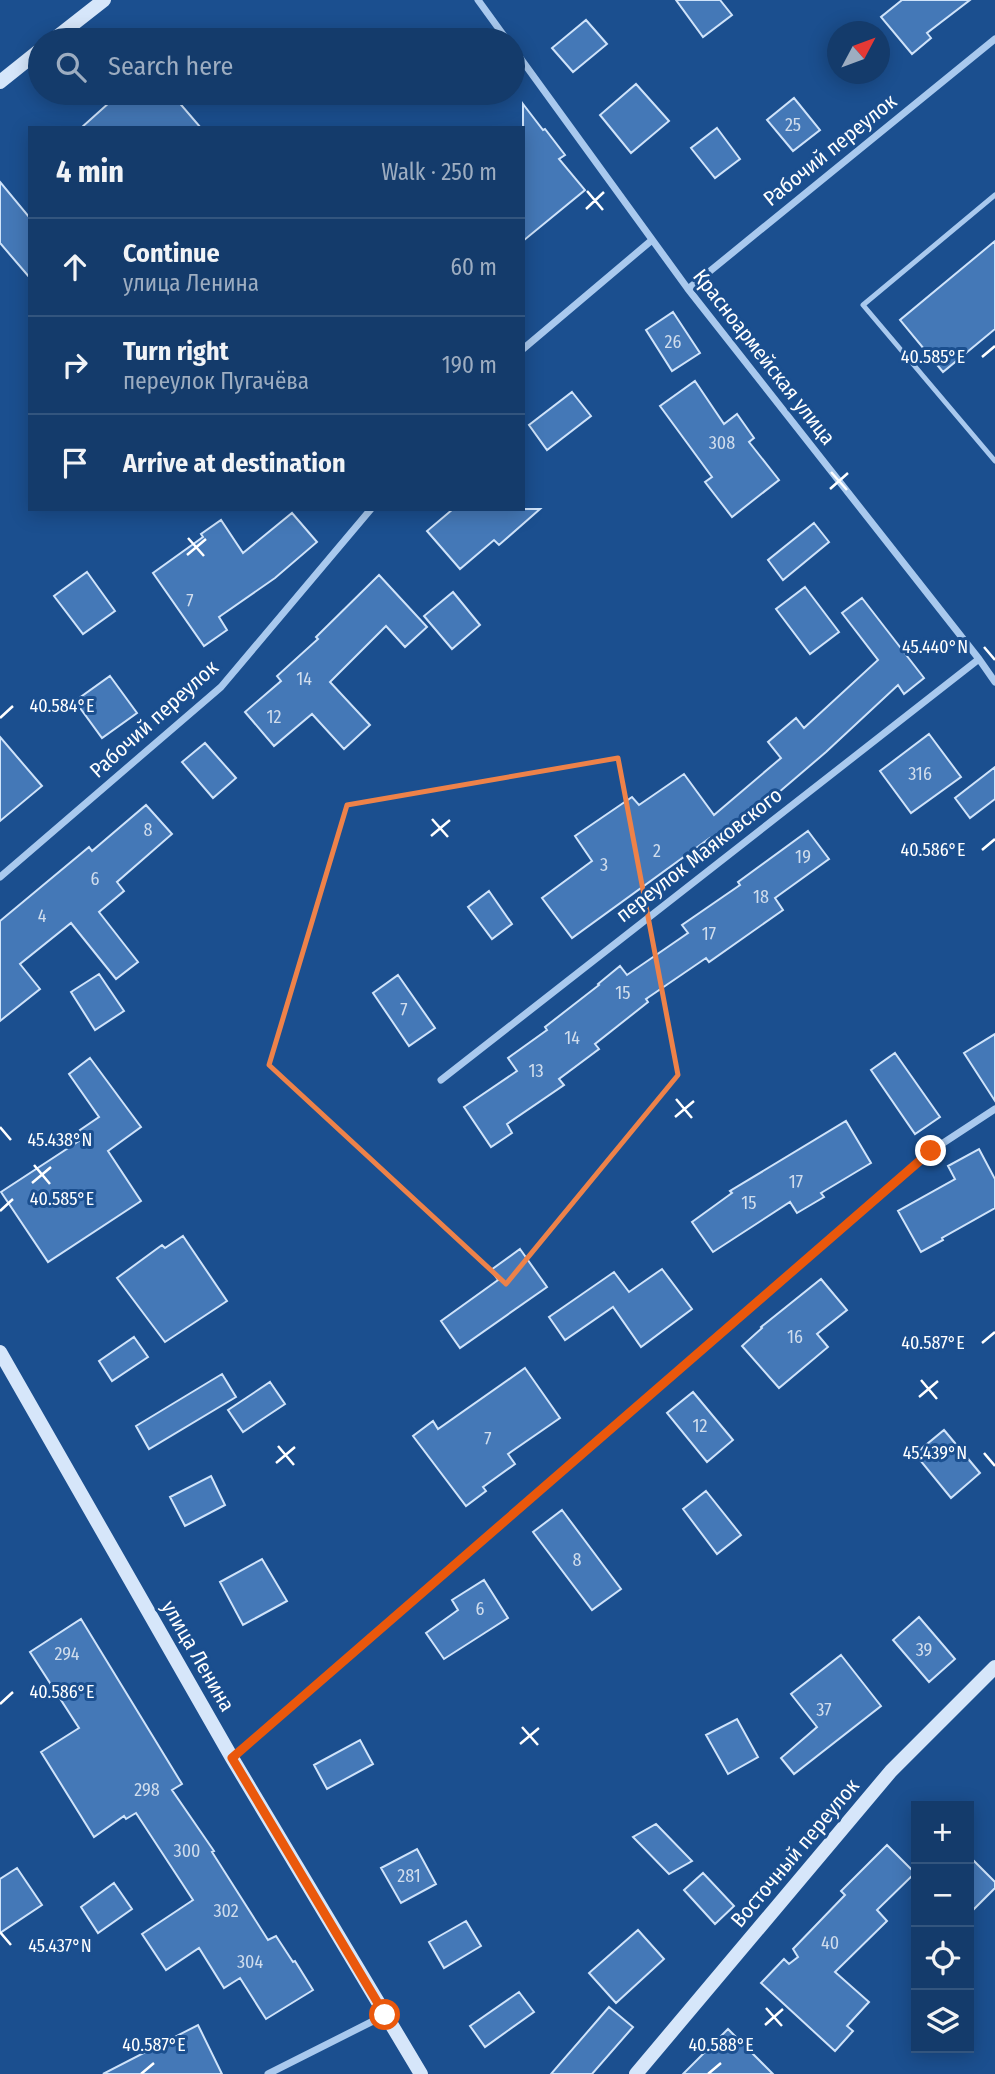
<!DOCTYPE html>
<html lang="en">
<head>
<meta charset="utf-8">
<style>
	:root { --surface:#143b6b; --page:#1d4271; --text:#f1f3f6; --muted:#9dadc1; --line:#33557e }
	body { margin:0; font-family:"Fira Sans Condensed",sans-serif; background:var(--page); color:var(--text) }
	.controls { position:absolute; right:21px; bottom:21px; display:grid; overflow:hidden; border-radius:0px; box-shadow:0 4px 18px #0003 }
	.controls button { width:63px; height:63px; display:grid; place-items:center; padding:0; border:0; border-bottom:2px solid var(--line); background:var(--surface); color:var(--text); font:35px sans-serif }
	.compass { position:absolute; left:827px; top:21px; width:63px; height:63px; border-radius:50%; background:var(--surface); box-shadow:0 4px 18px #0003; rotate:49deg }
	.stop { position:absolute; width:21px; height:21px; margin:-16px; border:5px solid #ea580c; border-radius:50%; background:#fff }
	.stop.end { background:#ea580c; border-color:#fff; box-shadow:0 2px 7px #0008 }
	.list { margin:0; padding:0; list-style:none }
	h2 { display:flex; justify-content:space-between; align-items:center; height:91px; margin:0; padding:0 28px; font-size:30px }
	h2 small { font-size:23px; font-weight:400; color:var(--muted) }
	.list li { display:grid; grid-template-columns:46px 1fr auto; gap:21px; align-items:center; box-sizing:border-box; height:98px; padding:0 28px; border-top:2px solid var(--line) }
	.list b { display:block; font-size:26px; white-space:nowrap }
	.list p { margin:0; font-size:23px; white-space:nowrap; color:var(--muted) }
	.list em { font-size:23px; font-style:normal; color:var(--muted) }
	.icon { flex:none; width:38px; height:38px; fill:none; stroke:currentColor; stroke-width:2; stroke-linecap:round; stroke-linejoin:round }
	.map { position:relative; flex:none; width:995px; height:2074px; overflow:hidden }
	.search { position:absolute; background:var(--surface); box-shadow:0 4px 18px #0003; left:28px; top:28px; width:497px; height:77px; display:flex; align-items:center; gap:18px; box-sizing:border-box; padding:0 24px; border-radius:38px; color:var(--muted); font-size:26px }
	.panel { position:absolute; background:var(--surface); box-shadow:0 4px 18px #0003; left:28px; top:126px; width:497px; height:385px; border-radius:0px }
	.map>svg:first-child { display:block }
	.building { fill:#4478b7; stroke:#cfe3fa; stroke-width:2 }
	.lines { fill:none; stroke-linecap:round; stroke-linejoin:round }
	.lane { stroke:#a9c9ee; stroke-width:5 }
	.street { stroke:#a9c9ee; stroke-width:7 }
	.secondary { stroke:#d6e6fa; stroke-width:14 }
	.route { stroke:#ea580c; stroke-width:9 }
	.marked { fill:none; stroke:#ee8249; stroke-width:5; stroke-linejoin:round }
	.ticks { fill:none; stroke:#fff; stroke-width:2.5 }
	.labels { text-anchor:middle; dominant-baseline:central; stroke-width:6; stroke-linejoin:round; paint-order:stroke }
	.number-label { font-size:18px; fill:#d0dded }
	.street-label { font-size:21px; fill:#fff; stroke:#1b4f8f }
	.ticks-label { font-size:18px; text-anchor:middle; fill:#fff; stroke:#1b4f8f; stroke-width:6; stroke-linejoin:round; paint-order:stroke }
</style>
</head>
<body>
<div class="map">
<svg width="995" height="2074" viewBox="0 0 995 2074">
	<rect width="100%" height="100%" fill="#1b4f8f"/>
	<!-- building -->
	<path class="building" d="M676,0H720L732,15L703,37Z
		M902,0H970L927,33L931,38L912,54L881,17Z
		M586,20L607,44L573,72L552,48Z
		M636,84L669,121L631,153L600,115Z
		M120,93H171L201,128H81Z
		M794,98L820,130L793,151L767,120Z
		M523,104L543,130L545,129L565,155L559,159L585,190L523,241Z
		M717,128L740,159L715,178L691,148Z
		M0,182L30,218V278L0,243Z
		M995,241V329L943,372L900,320Z
		M673,312L700,353L672,371L646,330Z
		M695,381L724,424L737,414L754,438L749,442L779,480L732,517L705,482L712,477L660,406Z
		M572,392L591,416L547,450L529,425Z
		M453,509H540L499,545L494,540L460,569L427,531Z
		M292,513L317,542L275,578L219,617L227,630L204,646L153,573L203,537L201,534L221,520L243,553Z
		M814,523L829,542L783,580L768,560Z
		M87,572L115,611L83,634L54,596Z
		M379,575L427,627L405,647L386,626L330,682L370,725L344,749L312,714L274,746L245,712L281,681L277,676L318,639L316,637Z
		M805,587L839,632L810,654L776,609Z
		M453,592L480,625L452,649L424,616Z
		M862,598L924,678L904,694L898,685L826,752L771,799L712,841L710,838L572,938L542,898L592,861L575,836L632,797L639,805L684,774L714,815L781,758L768,742L796,718L804,728L878,660L842,613Z
		M110,676L137,713L102,738L75,701Z
		M929,734L961,777L911,813L880,771Z
		M0,737L42,786L0,821Z
		M205,743L236,778L213,798L182,762Z
		M995,767V799L970,818L955,798Z
		M146,805L172,834L117,882L124,891L99,912L138,962L116,979L71,923L20,964L40,989L0,1021V921L89,847L92,851Z
		M808,831L829,859L775,898L783,910L709,962L706,958L646,999L648,1002L595,1044L599,1049L559,1079L564,1085L507,1124L512,1133L491,1147L464,1107L517,1071L508,1058L547,1030L545,1027L599,985L598,984L620,966L627,975L688,933L682,925L740,885L738,882Z
		M489,891L512,924L492,939L468,907Z
		M99,974L124,1011L95,1030L71,992Z
		M398,975L435,1028L409,1046L373,993Z
		M995,1034V1101L964,1053Z
		M895,1053L940,1117L915,1134L871,1070Z
		M90,1058L141,1127L108,1151L141,1201L48,1262L1,1192L85,1137L80,1130L99,1117L69,1074Z
		M846,1121L871,1163L821,1193L824,1197L797,1213L790,1202L713,1252L692,1222L732,1193L730,1191Z
		M979,1149L995,1179V1208L942,1238L943,1240L921,1252L898,1211L955,1179L948,1166Z
		M183,1236L227,1301L165,1342L117,1278L162,1245L165,1248Z
		M520,1249L547,1287L460,1348L441,1321L498,1280L491,1270Z
		M662,1269L692,1309L641,1347L613,1307L565,1340L549,1317L614,1272L629,1292Z
		M821,1279L847,1310L817,1334L828,1347L779,1388L742,1346L762,1328L761,1327Z
		M134,1337L148,1357L112,1381L99,1361Z
		M525,1368L560,1418L508,1454L515,1464L483,1487L486,1491L466,1506L413,1436L433,1421L438,1429Z
		M222,1374L236,1397L149,1449L136,1426Z
		M270,1382L285,1404L243,1432L228,1410Z
		M693,1392L733,1440L707,1462L667,1413Z
		M944,1430L980,1473L951,1498L915,1454Z
		M211,1476L225,1505L185,1526L170,1497Z
		M706,1491L741,1535L717,1554L683,1509Z
		M562,1510L621,1589L592,1610L533,1532Z
		M262,1559L287,1601L243,1625L220,1582Z
		M484,1580L508,1618L444,1659L426,1633L458,1610L452,1600Z
		M919,1617L955,1659L929,1682L893,1640Z
		M81,1619L182,1784L172,1790L214,1851L212,1852L268,1940L276,1936L293,1962L295,1961L313,1990L266,2019L240,1978L224,1988L199,1948L166,1970L142,1934L193,1900L136,1813L126,1819L124,1816L94,1837L41,1752L79,1728L30,1652Z
		M841,1655L881,1706L794,1774L781,1758L817,1727L791,1694Z
		M737,1719L758,1757L728,1774L706,1735Z
		M360,1740L373,1764L327,1789L314,1765Z
		M656,1824L692,1861L669,1874L633,1837Z
		M887,1845L915,1873L877,1910L887,1921L835,1972L869,2002L847,2026L853,2031L835,2051L761,1983L784,1959L789,1964L798,1957L793,1949L845,1895L841,1891Z
		M417,1849L436,1884L401,1903L381,1868Z
		M969,1856L995,1882V1888L969,1914Z
		M17,1868L42,1905L0,1933V1879Z
		M703,1873L734,1906L715,1924L684,1890Z
		M114,1883L132,1909L98,1933L81,1907Z
		M466,1921L481,1946L444,1968L429,1942Z
		M638,1930L664,1959L616,2003L589,1973Z
		M519,1992L534,2012L485,2047L470,2026Z
		M609,2007L633,2027L592,2074H551Z
		M198,2025L222,2074H103Z
		M728,2029L773,2074H683Z"/>
	<g class="lines">
		<!-- lane -->
		<path class="lane" d="M995,195L863,305L995,461"/>
		<!-- street -->
		<path class="street" d="M478,0L507,40
			M513,48L688,289L979,659L995,682
			M688,289L995,39
			M523,349L652,240
			M0,877L221,687L371,509
			M441,1080L979,659
			M232,1758L931,1151L995,1109
			M268,2074L385,2015"/>
		<!-- secondary -->
		<path class="secondary" d="M53,40L104,0
			M0,82L40,50
			M0,1352L232,1758L421,2074
			M636,2074L891,1771L995,1667"/>
	</g>
	<g class="lines">
		<!-- route -->
		<path class="route" d="M385,2015L232,1758L931,1151"/>
	</g>
	<!-- marked area -->
	<path class="marked" d="M618,758L678,1075L506,1284L269,1065L347,805Z"/>
	<!-- ticks -->
	<path class="ticks" d="M587,191L603,210M586,209L604,192M982,357L995,346M831,472L847,490M830,489L848,473M188,538L204,556M187,555L206,539M984,647L995,660M0,718L13,706M432,819L448,837M431,836L450,820M982,850L995,839M676,1099L692,1118M675,1117L694,1101M0,1127L11,1140M34,1165L50,1184M32,1183L51,1167M0,1211L13,1199M982,1343L995,1332M921,1380L937,1399M919,1397L938,1381M278,1446L294,1465M984,1453L995,1466M276,1463L295,1447M0,1704L13,1692M522,1727L538,1745M520,1744L539,1728M0,1932L11,1945M766,2008L782,2026M765,2025L783,2009M141,2074L154,2063M708,2074L721,2063"/>
	<g class="labels">
		<!-- number labels -->
		<g class="number-label">
			<text x="793" y="125">25</text>
			<text x="673" y="342">26</text>
			<text x="722" y="443">308</text>
			<text x="190" y="601">7</text>
			<text x="304" y="679">14</text>
			<text x="274" y="717">12</text>
			<text x="920" y="774">316</text>
			<text x="148" y="830">8</text>
			<text x="657" y="851">2</text>
			<text x="803" y="857">19</text>
			<text x="604" y="865">3</text>
			<text x="95" y="879">6</text>
			<text x="761" y="897">18</text>
			<text x="42" y="916">4</text>
			<text x="709" y="934">17</text>
			<text x="623" y="993">15</text>
			<text x="404" y="1010">7</text>
			<text x="572" y="1038">14</text>
			<text x="536" y="1071">13</text>
			<text x="796" y="1182">17</text>
			<text x="749" y="1203">15</text>
			<text x="795" y="1337">16</text>
			<text x="700" y="1426">12</text>
			<text x="488" y="1439">7</text>
			<text x="577" y="1560">8</text>
			<text x="480" y="1609">6</text>
			<text x="924" y="1650">39</text>
			<text x="67" y="1654">294</text>
			<text x="824" y="1710">37</text>
			<text x="147" y="1790">298</text>
			<text x="187" y="1851">300</text>
			<text x="409" y="1876">281</text>
			<text x="226" y="1911">302</text>
			<text x="830" y="1943">40</text>
			<text x="250" y="1962">304</text>
		</g>
		<!-- street labels -->
		<g class="street-label">
			<text transform="translate(830 150) rotate(-39)">Рабочий переулок</text>
			<text transform="translate(764 357) rotate(52)">Красноармейская улица</text>
			<text transform="translate(154 719) rotate(-42)">Рабочий переулок</text>
			<text transform="translate(699 855) rotate(-38)">переулок Маяковского</text>
			<text transform="translate(198 1656) rotate(60)">улица Ленина</text>
			<text transform="translate(795 1853) rotate(-50)">Восточный переулок</text>
		</g>
	</g>
	<g class="ticks-label">
		<text x="933" y="363">40.585°E</text>
		<text x="935" y="653">45.440°N</text>
		<text x="62" y="712">40.584°E</text>
		<text x="933" y="856">40.586°E</text>
		<text x="60" y="1146">45.438°N</text>
		<text x="62" y="1205">40.585°E</text>
		<text x="933" y="1349">40.587°E</text>
		<text x="935" y="1459">45.439°N</text>
		<text x="62" y="1698">40.586°E</text>
		<text x="60" y="1952">45.437°N</text>
		<text x="154" y="2051">40.587°E</text>
		<text x="721" y="2051">40.588°E</text>
	</g>
</svg>
<div class="controls">
<button>+</button>
<button>−</button>
<button><svg class="icon" aria-label="locate" viewBox="0 0 24 24"><circle cx="12" cy="12" r="6"/><path d="M12 2v4M12 18v4M2 12h4M18 12h4"/></svg></button>
<button><svg class="icon" aria-label="layers" viewBox="0 0 24 24"><path d="M12 4l9 5-9 5-9-5zM3 14l9 5 9-5"/></svg></button>
</div>
<svg class="compass" viewBox="-18 -18 36 36"><path d="M0-13l5 13h-10z" fill="#e53935"/><path d="M0 13l5-13h-10z" fill="#9dadc1"/></svg>
<div class="stop" style="left:385px;top:2015px"></div>
<div class="stop end" style="left:931px;top:1151px"></div>
<div class="search"><svg class="icon" aria-label="search" viewBox="0 0 24 24"><circle cx="10" cy="10" r="6"/><path d="M15 15l6 6"/></svg>Search here</div>
<section class="panel">
<h2>4 min<small>Walk · 250 m</small></h2>
<ul class="list">
<li><svg class="icon" aria-label="ahead" viewBox="0 0 24 24"><path d="M12 20V5M6 11l6-6 6 6"/></svg><div><b>Continue</b><p>улица Ленина</p></div><em>60 m</em></li>
<li><svg class="icon" aria-label="right" viewBox="0 0 24 24"><path d="M7 20v-9h11M14 6l5 5-5 5"/></svg><div><b>Turn right</b><p>переулок Пугачёва</p></div><em>190 m</em></li>
<li><svg class="icon" aria-label="arrive" viewBox="0 0 24 24"><path d="M6 21V4h12l-3 4 3 4H6"/></svg><div><b>Arrive at destination</b></div></li>
</ul>
</section>
</div>
</body>
</html>
